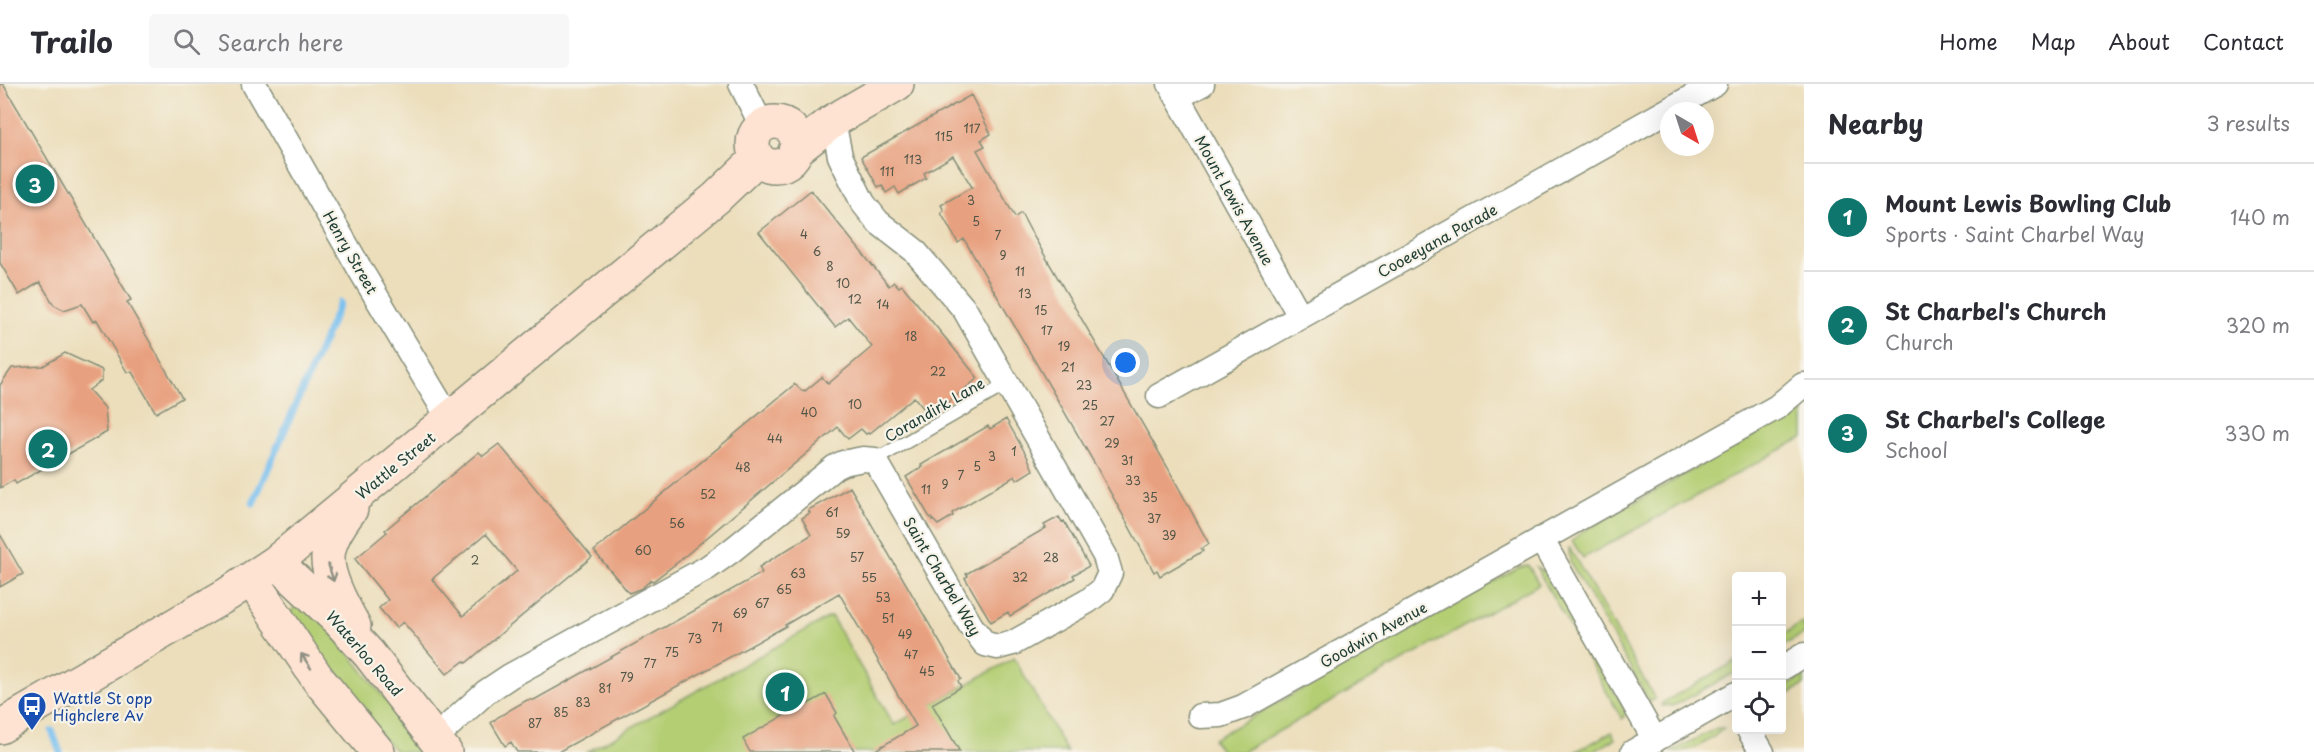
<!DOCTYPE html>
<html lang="en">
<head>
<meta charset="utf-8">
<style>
	:root { --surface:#fff; --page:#f7f7f7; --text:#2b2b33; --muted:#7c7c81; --line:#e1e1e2; --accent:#0f766e }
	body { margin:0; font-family:"Playpen Sans",sans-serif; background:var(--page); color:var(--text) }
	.controls { position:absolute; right:18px; bottom:18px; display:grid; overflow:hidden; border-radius:6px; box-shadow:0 6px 24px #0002 }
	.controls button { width:54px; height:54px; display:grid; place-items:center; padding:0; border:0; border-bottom:2px solid var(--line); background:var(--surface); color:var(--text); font:30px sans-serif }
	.compass { position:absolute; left:1660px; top:18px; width:54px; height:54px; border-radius:50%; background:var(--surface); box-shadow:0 6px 24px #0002; rotate:141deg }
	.you { position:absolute; left:1126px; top:279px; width:21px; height:21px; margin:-15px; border:4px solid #fff; border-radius:50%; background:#1a73e8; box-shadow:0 0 0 9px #1a73e833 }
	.badge { display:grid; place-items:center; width:39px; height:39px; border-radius:50%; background:var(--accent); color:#fff; font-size:20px; font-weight:700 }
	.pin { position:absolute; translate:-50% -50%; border:3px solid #fff; box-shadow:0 2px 6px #0006 }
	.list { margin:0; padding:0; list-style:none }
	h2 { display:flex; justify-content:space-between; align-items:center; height:78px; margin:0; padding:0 24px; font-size:26px }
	h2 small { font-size:20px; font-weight:400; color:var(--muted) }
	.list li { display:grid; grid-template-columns:39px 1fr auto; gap:18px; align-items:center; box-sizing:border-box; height:108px; padding:0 24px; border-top:2px solid var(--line) }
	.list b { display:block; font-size:22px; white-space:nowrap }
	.list p { margin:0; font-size:20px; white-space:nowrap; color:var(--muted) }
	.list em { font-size:20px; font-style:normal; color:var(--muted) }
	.icon { flex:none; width:33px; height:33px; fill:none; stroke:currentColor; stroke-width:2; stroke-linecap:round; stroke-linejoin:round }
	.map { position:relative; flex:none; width:1804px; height:668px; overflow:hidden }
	header { display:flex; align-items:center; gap:36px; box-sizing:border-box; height:84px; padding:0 30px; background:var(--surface); border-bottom:2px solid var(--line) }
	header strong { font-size:28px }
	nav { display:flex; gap:33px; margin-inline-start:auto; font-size:21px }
	.search { width:420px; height:54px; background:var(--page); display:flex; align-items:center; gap:15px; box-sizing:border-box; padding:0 21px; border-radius:6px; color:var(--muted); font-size:22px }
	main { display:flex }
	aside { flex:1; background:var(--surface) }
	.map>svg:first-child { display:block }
	.green { fill:#b4ce73; stroke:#6a8654; stroke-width:1.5 }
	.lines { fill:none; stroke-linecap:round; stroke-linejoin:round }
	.stream { stroke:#77c0f0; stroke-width:7 }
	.building { fill:#e8a180; fill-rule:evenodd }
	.lane-casing { stroke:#868e78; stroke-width:15 }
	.street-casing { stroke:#868e78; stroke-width:27 }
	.secondary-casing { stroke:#868e78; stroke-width:36 }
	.lane { stroke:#fff; stroke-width:12 }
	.street { stroke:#fff; stroke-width:24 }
	.secondary { stroke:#fee3d2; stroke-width:33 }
	.oneway { stroke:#8e9083 }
	.labels { text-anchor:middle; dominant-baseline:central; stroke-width:4.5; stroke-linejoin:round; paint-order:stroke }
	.number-label { font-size:12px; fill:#515647 }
	.street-label { font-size:15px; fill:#1f3d34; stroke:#f7f3e8 }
	.transit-label { font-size:15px; fill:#164399; stroke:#f7f3e8; text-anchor:start }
</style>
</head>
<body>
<header>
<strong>Trailo</strong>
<div class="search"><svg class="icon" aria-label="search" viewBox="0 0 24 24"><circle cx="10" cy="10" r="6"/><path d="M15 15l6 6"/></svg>Search here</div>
<nav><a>Home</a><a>Map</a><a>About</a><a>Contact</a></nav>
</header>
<main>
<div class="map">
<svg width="1804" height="668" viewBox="0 0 1804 668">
	<rect width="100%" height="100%" fill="#f7f3e8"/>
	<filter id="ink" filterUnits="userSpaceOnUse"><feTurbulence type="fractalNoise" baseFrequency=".0167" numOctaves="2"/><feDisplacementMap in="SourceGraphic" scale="12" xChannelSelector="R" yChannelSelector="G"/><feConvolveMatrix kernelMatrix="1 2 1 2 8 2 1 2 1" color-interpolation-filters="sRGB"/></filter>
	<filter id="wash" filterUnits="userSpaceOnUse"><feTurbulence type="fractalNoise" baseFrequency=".008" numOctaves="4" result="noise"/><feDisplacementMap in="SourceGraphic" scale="24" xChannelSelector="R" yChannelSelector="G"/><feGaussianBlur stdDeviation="1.35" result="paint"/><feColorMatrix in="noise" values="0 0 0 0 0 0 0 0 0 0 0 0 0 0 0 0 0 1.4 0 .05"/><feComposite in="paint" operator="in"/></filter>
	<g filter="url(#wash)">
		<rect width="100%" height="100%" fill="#ecdebb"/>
		<!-- green -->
		<path class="green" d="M1804,329V353L1583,474L1572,457L1580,449L1786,333Z
			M1569,463L1655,615L1650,618L1570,478Z
			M1528,481L1539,500L1242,668H1222L1213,655L1518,484Z
			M1536,483L1545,488L1553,500L1623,623L1625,631L1622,635Z
			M303,518L314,525L427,668H397L377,648L288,529Z
			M831,532L894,641L1014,574L1067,668H587Z
			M1804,538V550L1782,562V551Z
			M1736,577V588L1673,622H1661L1662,619Z
			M1804,592V601L1782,614V605Z
			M1717,644H1724C1708,659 1692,668 1670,668Z
			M1612,648L1615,655L1593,668H1575Z"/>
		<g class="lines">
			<!-- stream -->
			<path class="stream" d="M253,419L340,219
				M52,647L60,668"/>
		</g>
		<g id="blocks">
			<!-- building -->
			<path class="building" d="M0,0H3L131,216L127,218L182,314L156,329L132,288H127L97,236L93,238L82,220L64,226L54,221L40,198L19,211L0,179Z
				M971,11L991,50L981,56L985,62L977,66L1015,133L1021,129L1030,146L1168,384L1209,460L1201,465L1203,467L1160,492L1157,486L1154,488L1096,382L964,155L958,159L941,129L944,127L941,121L972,103L953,72L924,89L926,94L899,110L895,103L886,109L882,101L878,103L861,73Z
				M811,106L889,202L894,198L899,203L902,201L978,294L938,327L936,325L929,331L914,313L869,350L868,349L866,350L861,345L848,355L838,343L678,478L653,497L651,496L642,504L629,509L594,467L795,300L802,307L804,306L805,307L822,293L828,300L872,263L848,233L835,243L759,148Z
				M65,269L102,286V296L89,306L105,324L107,348L16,400L14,396L0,404V301L12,284L43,282Z
				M1006,335L1028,374L1033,386L1017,396L1015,392L952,429L953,432L938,441L929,432L906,393L922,383L921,381L988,342L990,345Z
				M499,360L592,473L466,579L464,577L447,590L403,538L396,544L379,524L388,516L355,475L387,448L385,446L479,368L483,372ZM486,450L517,487L463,532L432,495Z
				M850,403L961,595L958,597L961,603L932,620L960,668H872L916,642L839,509L785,541L786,542L558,668H517L511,658L505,662L491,639L498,633L527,616H534L762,489L759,483L811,451L802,434L810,429L808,426Z
				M1059,433L1062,438L1064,437L1089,482L1073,491L1075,494L1010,532L1008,528L991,538L965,494L968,492L966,490L1046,444L1044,441Z
				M0,450L23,490L0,503Z
				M826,610L837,629L834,632L855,668H750L743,655L805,619L806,621Z"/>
		</g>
	</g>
	<g filter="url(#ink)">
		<use href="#blocks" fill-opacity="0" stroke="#868e78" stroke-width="1.5"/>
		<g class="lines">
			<!-- lane casing -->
			<g class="lane-casing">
				<path id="lane" d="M875,376L1007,300"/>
			</g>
			<!-- street casing -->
			<g class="street-casing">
				<path id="street" d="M254,0L361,187L450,336
					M741,0L762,42
					M1170,0L1300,232
					M1178,13L1202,0
					M1159,312L1715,0
					M1541,455L1655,656
					M1782,584L1804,571
					M1200,632L1221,631L1243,623L1777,323L1803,301
					M1749,646L1762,668
					M434,655L486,608L510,592L707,484L731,467L835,383L843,379L863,375L875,376L971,542L985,560L998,563L1013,559L1088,517L1102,506L1110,489L1105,472L965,226L914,166L878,138L863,119L840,72L833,37
					M1633,668L1736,610"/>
			</g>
			<!-- secondary casing -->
			<g class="secondary-casing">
				<path id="secondary" d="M753 60a22 22 0 1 1 44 0a22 22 0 1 1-44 0Z
					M795,67L833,37L897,0
					M351,425C341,438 327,459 328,476C328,495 345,526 354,542
					M276,478L338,536L369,570L445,668
					M251,495L318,595L378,668
					M0,643L228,510L276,478L716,114L758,74"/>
			</g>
			<!-- lane -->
			<use href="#lane" class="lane"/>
			<!-- street -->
			<use href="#street" class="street"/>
			<!-- secondary -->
			<use href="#secondary" class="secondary"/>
		</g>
		<!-- one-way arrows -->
		<defs><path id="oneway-shaft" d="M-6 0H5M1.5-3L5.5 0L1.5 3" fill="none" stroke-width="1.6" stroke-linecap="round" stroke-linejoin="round" transform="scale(1.5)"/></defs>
		<g class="oneway">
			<use href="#oneway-shaft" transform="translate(331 489) rotate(73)"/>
			<use href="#oneway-shaft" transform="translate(306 577) rotate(-124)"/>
		</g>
	</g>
	<!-- icons -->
	<defs>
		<g id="bus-pin" transform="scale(1.5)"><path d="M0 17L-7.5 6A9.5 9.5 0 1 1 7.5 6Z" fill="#1a4fb4" stroke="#f7f3e8"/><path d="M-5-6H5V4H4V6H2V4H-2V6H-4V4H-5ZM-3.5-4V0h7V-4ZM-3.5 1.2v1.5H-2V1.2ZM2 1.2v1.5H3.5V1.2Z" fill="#fff"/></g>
	</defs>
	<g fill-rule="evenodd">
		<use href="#bus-pin" x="32" y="622"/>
	</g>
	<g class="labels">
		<!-- number labels -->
		<g class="number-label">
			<text x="972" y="44">117</text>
			<text x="944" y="52">115</text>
			<text x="913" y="75">113</text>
			<text x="887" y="87">111</text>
			<text x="971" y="116">3</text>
			<text x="976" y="137">5</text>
			<text x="804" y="150">4</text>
			<text x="998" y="151">7</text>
			<text x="817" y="167">6</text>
			<text x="1003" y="171">9</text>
			<text x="830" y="182">8</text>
			<text x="1020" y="187">11</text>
			<text x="843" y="199">10</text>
			<text x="1025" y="209">13</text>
			<text x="855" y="215">12</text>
			<text x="883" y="220">14</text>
			<text x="1041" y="226">15</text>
			<text x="1047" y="246">17</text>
			<text x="911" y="252">18</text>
			<text x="1064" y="262">19</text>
			<text x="1068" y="283">21</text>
			<text x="938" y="287">22</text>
			<text x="1084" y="301">23</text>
			<text x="855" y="320">10</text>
			<text x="1090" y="321">25</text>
			<text x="809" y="328">40</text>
			<text x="1107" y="337">27</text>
			<text x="775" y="354">44</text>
			<text x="1112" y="359">29</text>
			<text x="1014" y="367">1</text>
			<text x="992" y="372">3</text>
			<text x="1127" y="376">31</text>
			<text x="977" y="382">5</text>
			<text x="743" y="383">48</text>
			<text x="961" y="391">7</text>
			<text x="1133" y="396">33</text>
			<text x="945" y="400">9</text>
			<text x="926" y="405">11</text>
			<text x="708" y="410">52</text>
			<text x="1150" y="413">35</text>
			<text x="832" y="428">61</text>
			<text x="1154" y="434">37</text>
			<text x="677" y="439">56</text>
			<text x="843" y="449">59</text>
			<text x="1169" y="451">39</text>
			<text x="643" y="466">60</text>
			<text x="857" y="473">57</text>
			<text x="1051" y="473">28</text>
			<text x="475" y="476">2</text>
			<text x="798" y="489">63</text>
			<text x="869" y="493">55</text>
			<text x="1020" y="493">32</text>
			<text x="784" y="505">65</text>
			<text x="883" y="513">53</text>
			<text x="762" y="519">67</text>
			<text x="740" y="529">69</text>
			<text x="888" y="534">51</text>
			<text x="717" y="543">71</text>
			<text x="905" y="550">49</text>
			<text x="695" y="554">73</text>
			<text x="672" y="568">75</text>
			<text x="911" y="570">47</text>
			<text x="650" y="579">77</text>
			<text x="927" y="587">45</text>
			<text x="627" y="593">79</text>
			<text x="605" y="604">81</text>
			<text x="583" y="618">83</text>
			<text x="561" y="628">85</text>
			<text x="535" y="639">87</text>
		</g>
		<!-- street labels -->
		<g class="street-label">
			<text transform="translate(1235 116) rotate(61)">Mount Lewis Avenue</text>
			<text transform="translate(1437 156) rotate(-29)">Cooeeyana Parade</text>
			<text transform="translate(351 168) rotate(60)">Henry Street</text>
			<text transform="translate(934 325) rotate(-30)">Corandirk Lane</text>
			<text transform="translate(395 381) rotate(-39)">Wattle Street</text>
			<text transform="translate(943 492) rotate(59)">Saint Charbel Way</text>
			<text transform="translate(1373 550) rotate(-29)">Goodwin Avenue</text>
			<text transform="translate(365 569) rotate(49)">Waterloo Road</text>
		</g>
		<!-- transit labels -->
		<g class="transit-label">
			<text x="53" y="613">Wattle St opp<tspan x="53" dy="17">Highclere Av</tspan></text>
		</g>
	</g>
</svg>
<div class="controls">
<button>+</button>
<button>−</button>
<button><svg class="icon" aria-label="locate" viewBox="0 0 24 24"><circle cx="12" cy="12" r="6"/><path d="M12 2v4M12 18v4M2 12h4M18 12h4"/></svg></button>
</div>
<svg class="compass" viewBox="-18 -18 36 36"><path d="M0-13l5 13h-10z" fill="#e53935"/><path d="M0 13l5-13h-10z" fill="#7c7c81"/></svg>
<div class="you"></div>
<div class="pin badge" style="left:785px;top:608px">1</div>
<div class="pin badge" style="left:48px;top:365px">2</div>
<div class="pin badge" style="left:35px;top:100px">3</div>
</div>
<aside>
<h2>Nearby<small>3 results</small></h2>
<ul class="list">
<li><span class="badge">1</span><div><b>Mount Lewis Bowling Club</b><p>Sports · Saint Charbel Way</p></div><em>140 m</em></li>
<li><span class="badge">2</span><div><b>St Charbel's Church</b><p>Church</p></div><em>320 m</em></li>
<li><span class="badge">3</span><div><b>St Charbel's College</b><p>School</p></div><em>330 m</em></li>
</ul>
</aside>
</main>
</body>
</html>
